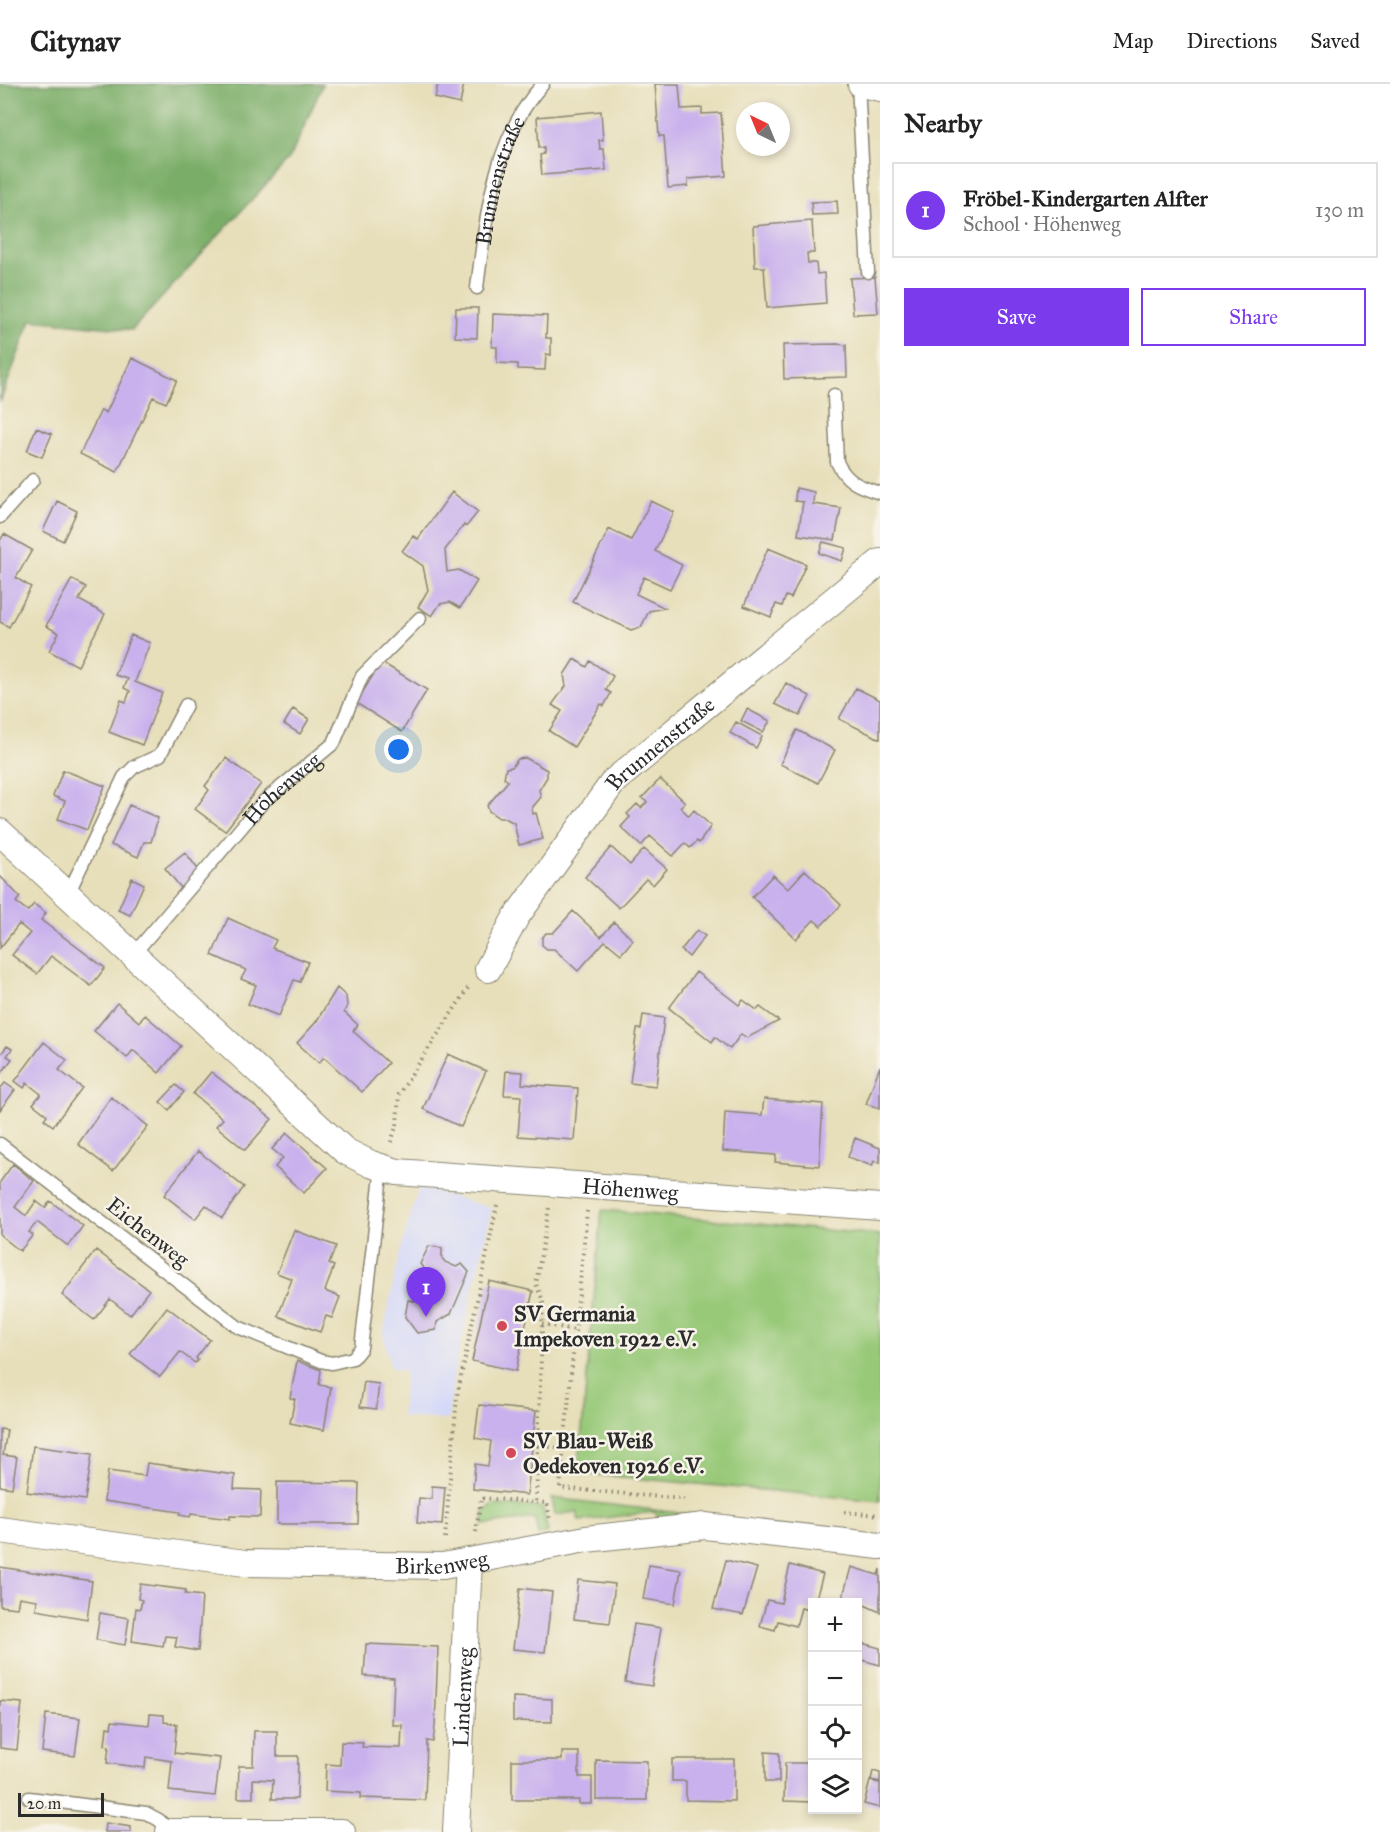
<!DOCTYPE html>
<html lang="en">
<head>
<meta charset="utf-8">
<style>
	:root { --surface:#fff; --page:#f6f6f6; --text:#222; --muted:#767676; --line:#e0e0e0; --accent:#7c3aed }
	body { margin:0; font-family:"IM FELL Great Primer",serif; background:var(--page); color:var(--text) }
	.controls { position:absolute; right:18px; bottom:18px; display:grid; overflow:hidden; border-radius:0px; box-shadow:0 3px 9px #0003 }
	.controls button { width:54px; height:54px; display:grid; place-items:center; padding:0; border:0; border-bottom:2px solid var(--line); background:var(--surface); color:var(--text); font:30px sans-serif }
	.compass { position:absolute; left:736px; top:18px; width:54px; height:54px; border-radius:50%; background:var(--surface); box-shadow:0 3px 9px #0003; rotate:317deg }
	.scale { position:absolute; left:18px; bottom:15px; width:86px; box-sizing:border-box; padding-left:6px; border:3px solid #2b2b2b; border-top:0; font-size:16px; line-height:21px; white-space:nowrap; color:#2b2b2b; -webkit-text-stroke:4px #f7f3e8; paint-order:stroke }
	.you { position:absolute; left:399px; top:666px; width:21px; height:21px; margin:-15px; border:4px solid #fff; border-radius:50%; background:#1a73e8; box-shadow:0 0 0 9px #1a73e833 }
	.badge { display:grid; place-items:center; width:39px; height:39px; border-radius:50%; background:var(--accent); color:#fff; font-size:20px; font-weight:700 }
	.pin { position:absolute; translate:-50% -50px; filter:drop-shadow(0 2px 3px #0008) }
	.pin::after { content:''; position:absolute; top:32px; width:21px; height:18px; background:inherit; clip-path:polygon(0 0,100% 0,50% 100%) }
	.list { margin:0; padding:0; list-style:none }
	h2 { display:flex; justify-content:space-between; align-items:center; height:78px; margin:0; padding:0 24px; font-size:26px }
	h2 small { font-size:20px; font-weight:400; color:var(--muted) }
	.list li { display:grid; grid-template-columns:39px 1fr auto; gap:18px; align-items:center; box-sizing:border-box; height:96px; margin:0 12px 12px; padding:0 12px; border:2px solid var(--line); border-radius:0px }
	.list b { display:block; font-size:22px; white-space:nowrap }
	.list p { margin:0; font-size:20px; white-space:nowrap; color:var(--muted) }
	.list em { font-size:20px; font-style:normal; color:var(--muted) }
	.actions { display:flex; gap:12px; padding:18px 24px }
	.actions a { flex:1; padding:14px 0; border:2px solid var(--accent); border-radius:0px; text-align:center; font-size:21px; color:var(--accent) }
	.actions .main { background:var(--accent); color:#fff }
	.icon { flex:none; width:33px; height:33px; fill:none; stroke:currentColor; stroke-width:2; stroke-linecap:round; stroke-linejoin:round }
	.map { position:relative; flex:none; width:880px; height:1748px; overflow:hidden }
	header { display:flex; align-items:center; gap:36px; box-sizing:border-box; height:84px; padding:0 30px; background:var(--surface); border-bottom:2px solid var(--line) }
	header strong { font-size:28px }
	nav { display:flex; gap:33px; margin-inline-start:auto; font-size:21px }
	main { display:flex }
	aside { flex:1; background:var(--surface) }
	.map>svg:first-child { display:block }
	.built { fill:#d4d8f9 }
	.green { fill:#98c978; stroke:#627a52; stroke-width:1.5 }
	.forest { fill:#7aad68; stroke:#526c4a; stroke-width:1.5 }
	.building { fill:#c9b1ed }
	.lines { fill:none; stroke-linecap:round; stroke-linejoin:round }
	.lane-casing { stroke:#898572; stroke-width:15 }
	.street-casing { stroke:#898572; stroke-width:28 }
	.path { stroke:#898572; stroke-width:4; stroke-dasharray:1.5 4.5; stroke-linecap:butt }
	.lane { stroke:#fff; stroke-width:12 }
	.street { stroke:#fff; stroke-width:26 }
	.poi-dot { fill:#d1495b; stroke:#f7f3e8; stroke-width:2 }
	.labels { text-anchor:middle; dominant-baseline:central; stroke-width:5; stroke-linejoin:round; paint-order:stroke }
	.street-label { font-size:22px; fill:#2b2b2b; stroke:#f7f3e8 }
	.poi-label { font-size:22px; font-weight:bold; fill:#2b2b2b; stroke:#f7f3e8; text-anchor:start }
</style>
</head>
<body>
<header>
<strong>Citynav</strong>
<nav><a>Map</a><a>Directions</a><a>Saved</a></nav>
</header>
<main>
<div class="map">
<svg width="880" height="1748" viewBox="0 0 880 1748">
	<rect width="100%" height="100%" fill="#f7f3e8"/>
	<filter id="ink" filterUnits="userSpaceOnUse"><feTurbulence type="fractalNoise" baseFrequency=".0167" numOctaves="2"/><feDisplacementMap in="SourceGraphic" scale="12" xChannelSelector="R" yChannelSelector="G"/><feConvolveMatrix kernelMatrix="1 2 1 2 8 2 1 2 1" color-interpolation-filters="sRGB"/></filter>
	<filter id="wash" filterUnits="userSpaceOnUse"><feTurbulence type="fractalNoise" baseFrequency=".008" numOctaves="4" result="noise"/><feDisplacementMap in="SourceGraphic" scale="24" xChannelSelector="R" yChannelSelector="G"/><feGaussianBlur stdDeviation="1.35" result="paint"/><feColorMatrix in="noise" values="0 0 0 0 0 0 0 0 0 0 0 0 0 0 0 0 0 1.4 0 .05"/><feComposite in="paint" operator="in"/></filter>
	<g filter="url(#wash)">
		<rect width="100%" height="100%" fill="#e7dfba"/>
		<!-- built -->
		<path class="built" d="M419,1103L492,1124L454,1289L448,1336L401,1333L405,1287L391,1284L383,1251L398,1175Z"/>
		<!-- green -->
		<path class="green" d="M602,1126L880,1151V1417L578,1389Z
			M552,1414L705,1432L664,1437L654,1428L579,1437L577,1428L555,1431Z
			M494,1421L540,1423L543,1425L548,1448L538,1451L535,1434L483,1441L484,1427Z"/>
		<!-- forest -->
		<path class="forest" d="M0,0H323L290,74L132,246L31,236L0,318Z"/>
		<g id="blocks">
			<!-- building -->
			<path class="building" d="M438,0H464L460,20L435,14Z
				M655,0H679L681,25L702,24V30L721,29L726,92L688,95V102L668,104L664,52H659Z
				M601,27L603,56H599L600,65H604L606,86L542,91L540,71L544,70V63L539,64L537,33Z
				M837,117L838,130L812,131L811,118Z
				M812,137L814,169H807L808,179H816L817,190L824,189L826,219L767,224L764,183H755L753,142Z
				M875,193L878,229L853,230L850,194Z
				M456,224H478L477,254L455,253Z
				M493,230L547,232L546,254H551V271L546,270L545,286L518,285V280L497,279V263H492Z
				M837,260L846,261L847,293L784,295L783,261Z
				M132,274L177,296L166,319L153,313L117,388L80,370L101,326L106,329Z
				M36,344L52,350L42,373L27,367Z
				M796,404L814,408L813,420L841,424L835,456L798,451L803,418L795,417Z
				M452,408L478,428L466,443L464,441L445,466L447,488L459,486L477,497L460,524L450,518L440,520L432,532L418,523L428,506L423,482L402,467L413,452L418,455Z
				M57,417L77,427L63,457L43,447Z
				M651,417L674,428L655,467L682,481L670,505L644,493L636,510L665,524L649,527L641,543L631,546L573,518L609,445L631,456Z
				M4,450L32,466L16,494L31,503L9,543L0,538V457Z
				M823,458L846,464L842,477L819,469Z
				M768,464L806,480L791,514L786,512L782,522L776,520L771,533L744,522Z
				M72,495L86,503L79,516L105,530L78,582L49,567L59,549L46,542Z
				M131,551L150,559L135,598L162,609L142,661L109,648L121,616L126,618L130,607L124,604L128,595L115,591Z
				M574,575L587,583L590,577L613,592L606,606L611,609L604,622L601,620L574,663L549,647L562,627L552,621L566,602L564,591Z
				M381,578L427,606L402,648L356,619Z
				M786,599L810,612L800,632L775,620Z
				M856,604L880,616V655L839,635Z
				M293,625L309,635L300,650L284,640Z
				M747,625L770,637L763,648L741,637Z
				M736,638L762,652L756,664L730,649Z
				M797,646L835,666L818,699L780,680Z
				M226,674L261,700L225,747L195,725L209,706L205,702Z
				M526,674L547,686V693L539,706L541,713L532,724L533,730L536,729L543,755L519,761L514,739L505,734H499L489,727L487,722L508,697L504,694L506,684L512,683L518,675Z
				M63,686L105,702L87,746L58,735L65,717L53,712Z
				M660,695L685,718L680,723L689,732L694,726L711,742L699,759L697,757L690,764L685,759L673,772L650,752L641,762L621,743L630,733L627,730L637,720L641,724L647,718L642,714Z
				M129,721L158,734L151,758H144L138,773L111,761Z
				M611,763L630,781L644,765L667,785L653,801L646,795L619,824L585,793Z
				M185,768L200,788L181,804L165,784Z
				M805,786L841,821L821,842L814,836L796,855L752,813L773,791L788,805Z
				M0,792L20,813L16,818L28,827L34,820L46,829L41,836L105,884L91,902L51,872L37,890L12,871L30,849L19,840L0,864Z
				M132,794L144,800L130,831L118,826Z
				M573,827L601,853L614,838L633,856L621,870L605,857L578,887L554,865H547L542,861V854L546,849H553Z
				M228,834L276,856L272,864L308,878L300,898L294,896L279,932L248,920L256,901L241,895L246,886L212,871Z
				M697,846L705,852L689,873L681,866Z
				M696,888L739,921L743,916L757,926L760,923L779,937L747,954L741,950L730,965L715,953L712,958L669,924Z
				M337,904L346,912L347,922L344,928L358,941L353,947L388,979L362,1008L324,973L319,979L297,959L316,938Z
				M117,919L139,938L145,931L181,962L159,989L133,966L127,974L94,947Z
				M643,931L664,934L656,1002L630,999L637,945H641Z
				M44,958L67,976L59,986L82,1004L53,1042L44,1035L47,1031L33,1020L41,1010L27,999L24,1004L15,997Z
				M7,962L12,965L7,972L12,975L0,991V971Z
				M448,970L486,987L461,1043L423,1025Z
				M880,982V1024L866,1020Z
				M506,987L523,988L522,1000L578,1004L574,1056L518,1052L521,1012L504,1011Z
				M211,988L272,1035L245,1066L216,1042L223,1035L193,1010Z
				M5,999L15,1006L0,1026V1005Z
				M176,1001L184,1008L169,1026L160,1018Z
				M111,1013L148,1042L113,1087L78,1060Z
				M764,1015L823,1020L819,1082L775,1078L776,1071L723,1067L725,1028L762,1031Z
				M287,1049L327,1084L304,1109L275,1083L283,1074L272,1065Z
				M855,1054L880,1064V1079L874,1077L872,1082L848,1073Z
				M198,1067L244,1103L222,1134L206,1121L195,1135L164,1111Z
				M13,1080L34,1097L15,1123L26,1132L36,1117L45,1124L50,1117L83,1142L68,1162L37,1138L29,1148L33,1151L20,1167L0,1151V1098Z
				M294,1146L336,1162L329,1180L334,1182L325,1207L340,1213L332,1234L326,1232L320,1248L278,1232L292,1195L277,1189Z
				M429,1162L442,1164V1174L445,1178L456,1183L462,1180L469,1188L451,1230L437,1238L436,1246L417,1249L405,1233L408,1216L414,1217L426,1208L429,1191L420,1180Z
				M96,1166L149,1206L130,1231L110,1215L94,1236L62,1211Z
				M489,1197L533,1207L516,1287L472,1277Z
				M167,1223L210,1256L196,1274L198,1276L195,1279L180,1268L160,1293L130,1270Z
				M297,1277L321,1286L319,1301L331,1303L324,1346L290,1339L295,1315L290,1314Z
				M364,1298L379,1300L376,1325L360,1323Z
				M479,1321L536,1327L527,1411L473,1405L475,1380L488,1382L491,1357L475,1354Z
				M0,1345L7,1346L3,1371L17,1373L12,1404L0,1402Z
				M33,1362L92,1370L85,1416L27,1408Z
				M147,1379L235,1391L234,1405L261,1406L260,1433L230,1432V1435L191,1430L190,1433L179,1431L180,1428L104,1417L108,1387L145,1392Z
				M277,1398L359,1399L358,1440H277Z
				M432,1402L445,1403L442,1441L417,1439L419,1414L432,1415Z
				M726,1476L757,1484L743,1531L713,1525Z
				M649,1481L681,1486L675,1520L643,1515Z
				M790,1481L823,1490L815,1518H812V1527L801,1524L796,1542L778,1537L775,1546L760,1542L767,1516L781,1519Z
				M0,1483L92,1497L87,1535L36,1526L37,1516L19,1513L17,1524L0,1522Z
				M851,1483L878,1491L880,1485V1528L858,1518L842,1516Z
				M578,1496L615,1500L610,1539L574,1535Z
				M140,1500L186,1506L185,1510L202,1512L198,1567L175,1563L177,1553L165,1552L163,1562L132,1557L136,1524L140,1525L142,1516L138,1515Z
				M520,1504L552,1508L545,1568L513,1565Z
				M100,1529L129,1534L125,1561L96,1556Z
				M634,1540L661,1544L652,1602L625,1598Z
				M858,1558L880,1564V1581L858,1575Z
				M366,1560L438,1563L435,1642L433,1658L427,1657L425,1716L360,1714L361,1709L325,1707L326,1680L340,1681L341,1658L363,1659L362,1663L401,1664L402,1641H392L394,1594L364,1592Z
				M513,1613L552,1615V1638L513,1637Z
				M0,1617L22,1619L17,1666L0,1664Z
				M46,1630L80,1634L75,1672L42,1668Z
				M150,1630L164,1631V1638L177,1640L174,1669L220,1674L215,1712L169,1707L172,1677L146,1673L145,1684L107,1679L109,1662L105,1661L107,1643L111,1644L112,1637L149,1641Z
				M254,1647H277V1672H298L297,1715H272L273,1696L253,1695V1714H238L239,1682H253Z
				M562,1668H579V1693H592V1720H579V1716H512V1676H562Z
				M765,1668L779,1669V1698H765Z
				M672,1675H734V1717L686,1716V1697H672Z
				M596,1676L647,1677V1716H596Z
				M785,1679H812V1718L784,1717Z
				M873,1687L880,1689V1698L871,1696Z
				M870,1697L880,1699V1724L864,1720Z
				M106,1739L131,1743V1748H105Z"/>
		</g>
	</g>
	<g filter="url(#ink)">
		<use href="#blocks" fill-opacity="0" stroke="#898572" stroke-width="1.5"/>
		<g class="lines">
			<!-- lane casing -->
			<g class="lane-casing">
				<g id="lane">
					<path d="M858,0L868,188"/>
					<path id="s1" d="M477,204C486,134 493,54 543,0"/>
					<path d="M834,311L837,378C846,398 860,403 880,409"/>
					<path d="M0,433L33,396"/>
					<path d="M67,812L124,693L134,683L160,671L186,621"/>
					<path id="s2" d="M132,872L264,717L334,659L362,592L420,534"/>
					<path d="M0,1060L238,1243L321,1277L332,1279L353,1274L361,1264L382,1083"/>
					<path d="M29,1714L146,1729L159,1736L169,1746"/>
				</g>
			</g>
			<!-- street casing -->
			<g class="street-casing">
				<g id="street">
					<path d="M861,0L880,4"/>
					<path id="s3" d="M0,748L345,1067L371,1080L397,1088L880,1123"/>
					<path id="s4" d="M488,885L516,833L614,697L880,478"/>
					<path id="s5" d="M0,1446L245,1479L443,1482L586,1455L705,1442L880,1462"/>
					<path d="M169,1748H342"/>
					<path id="s6" d="M456,1748L469,1477"/>
				</g>
			</g>
			<!-- path -->
			<path class="path" d="M391,1058L397,1040L399,1010L470,901
				M587,1127L560,1404L684,1415
				M542,1240L575,1246
				M537,1362L563,1364
				M536,1417L543,1217L536,1200L549,1124
				M844,1428L880,1431
				M476,1448L481,1414L547,1419L550,1436
				M445,1454L457,1312L497,1121"/>
			<!-- lane -->
			<use href="#lane" class="lane"/>
			<!-- street -->
			<use href="#street" class="street"/>
		</g>
	</g>
	<!-- markers -->
	<g class="poi-dot">
		<circle cx="502" cy="1242" r="6"/>
		<circle cx="511" cy="1369" r="6"/>
	</g>
	<g class="labels">
		<!-- street labels -->
		<g class="street-label">
			<text stroke="none"><textPath href="#s1" startOffset="110">Brunnenstraße</textPath></text>
			<text stroke="none"><textPath href="#s4" startOffset="286">Brunnenstraße</textPath></text>
			<text stroke="none"><textPath href="#s2" startOffset="225">Höhenweg</textPath></text>
			<text stroke="none"><textPath href="#s3" startOffset="760">Höhenweg</textPath></text>
			<text transform="translate(148 1148) rotate(38)">Eichenweg</text>
			<text stroke="none"><textPath href="#s5" startOffset="444">Birkenweg</textPath></text>
			<text stroke="none"><textPath href="#s6" startOffset="135">Lindenweg</textPath></text>
		</g>
		<!-- poi labels -->
		<g class="poi-label">
			<text x="514" y="1229">SV Germania<tspan x="514" dy="25">Impekoven 1922 e.V.</tspan></text>
			<text x="523" y="1356">SV Blau-Weiß<tspan x="523" dy="25">Oedekoven 1926 e.V.</tspan></text>
		</g>
	</g>
</svg>
<div class="controls">
<button>+</button>
<button>−</button>
<button><svg class="icon" aria-label="locate" viewBox="0 0 24 24"><circle cx="12" cy="12" r="6"/><path d="M12 2v4M12 18v4M2 12h4M18 12h4"/></svg></button>
<button><svg class="icon" aria-label="layers" viewBox="0 0 24 24"><path d="M12 4l9 5-9 5-9-5zM3 14l9 5 9-5"/></svg></button>
</div>
<svg class="compass" viewBox="-18 -18 36 36"><path d="M0-13l5 13h-10z" fill="#e53935"/><path d="M0 13l5-13h-10z" fill="#767676"/></svg>
<div class="scale">20 m</div>
<div class="you"></div>
<div class="pin badge" style="left:426px;top:1233px">1</div>
</div>
<aside>
<h2>Nearby<small></small></h2>
<ul class="list">
<li><span class="badge">1</span><div><b>Fröbel-Kindergarten Alfter</b><p>School · Höhenweg</p></div><em>130 m</em></li>
</ul>
<div class="actions"><a class="main">Save</a><a>Share</a></div>
</aside>
</main>
</body>
</html>
